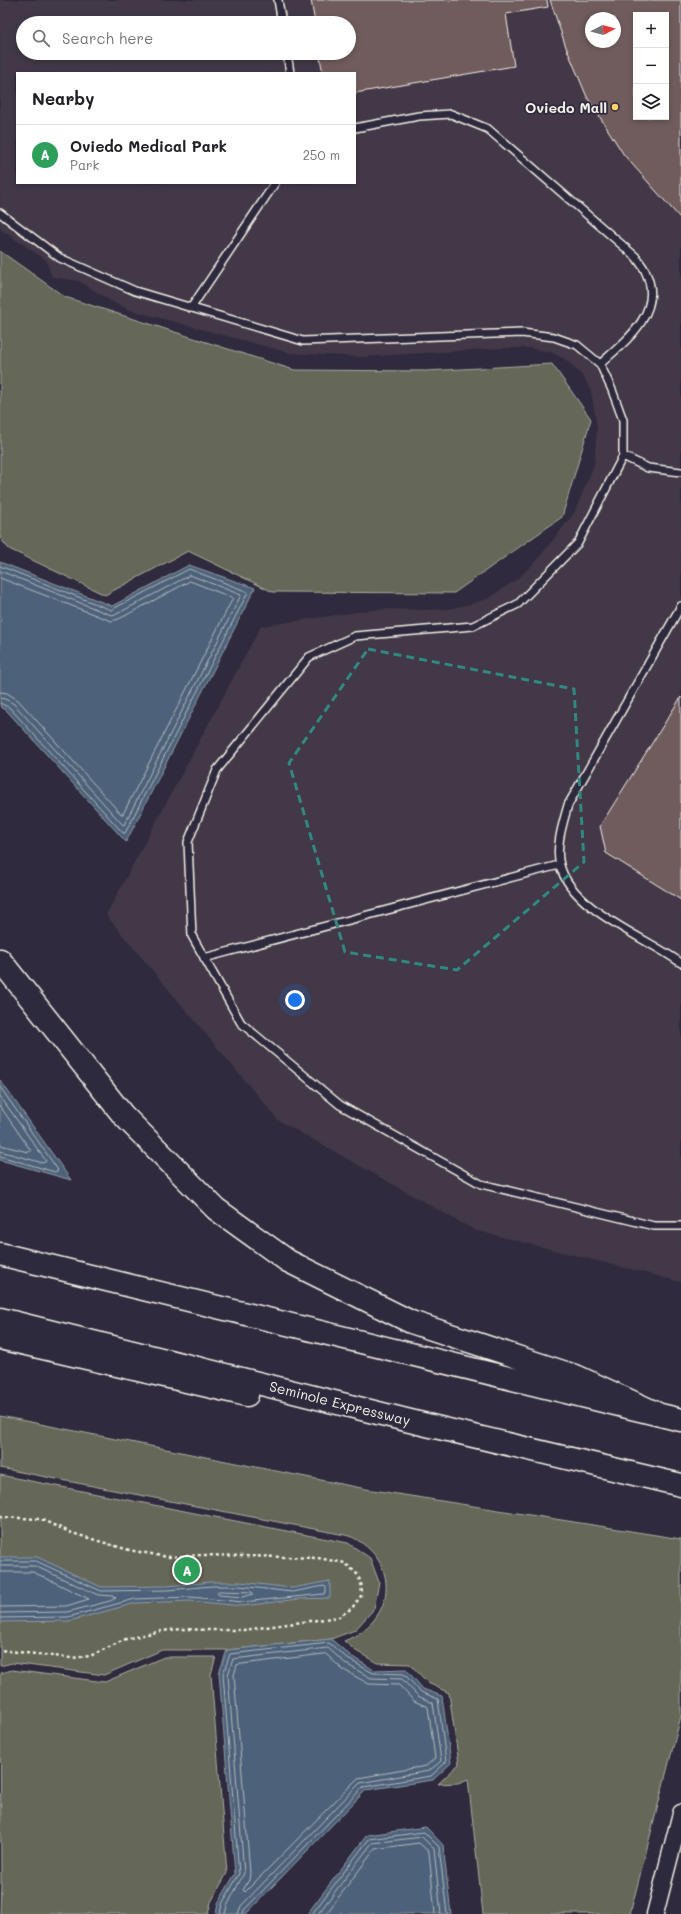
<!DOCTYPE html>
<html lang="en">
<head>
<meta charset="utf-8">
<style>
	:root { --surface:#fff; --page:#f6f6f6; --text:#202124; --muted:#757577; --line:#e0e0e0; --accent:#847042 }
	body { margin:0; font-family:Mali,sans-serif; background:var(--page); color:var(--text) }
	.controls { position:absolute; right:12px; top:12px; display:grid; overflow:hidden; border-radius:0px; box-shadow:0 2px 6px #0003 }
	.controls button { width:36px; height:36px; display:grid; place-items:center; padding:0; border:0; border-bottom:1px solid var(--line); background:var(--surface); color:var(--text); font:20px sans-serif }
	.compass { position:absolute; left:585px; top:12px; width:36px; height:36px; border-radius:50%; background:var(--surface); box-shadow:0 2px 6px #0003; rotate:83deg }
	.you { position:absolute; left:295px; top:1000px; width:14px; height:14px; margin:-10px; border:3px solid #fff; border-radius:50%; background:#1a73e8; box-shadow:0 0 0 6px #1a73e833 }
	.badge { display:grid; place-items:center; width:26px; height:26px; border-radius:50%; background:var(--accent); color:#fff; font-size:13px; font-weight:700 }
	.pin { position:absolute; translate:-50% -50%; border:2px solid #fff; box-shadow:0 1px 4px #0006 }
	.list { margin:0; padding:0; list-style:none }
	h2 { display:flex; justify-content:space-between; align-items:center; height:52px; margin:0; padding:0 16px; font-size:17px }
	h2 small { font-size:13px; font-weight:400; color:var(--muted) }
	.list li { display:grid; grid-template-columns:26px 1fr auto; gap:12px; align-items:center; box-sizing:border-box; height:60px; padding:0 16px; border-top:1px solid var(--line) }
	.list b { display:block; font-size:15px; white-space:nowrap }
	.list p { margin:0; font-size:13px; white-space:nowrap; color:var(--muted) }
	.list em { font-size:13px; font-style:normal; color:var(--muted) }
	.icon { flex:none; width:22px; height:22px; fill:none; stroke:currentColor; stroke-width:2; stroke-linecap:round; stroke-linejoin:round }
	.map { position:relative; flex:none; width:681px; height:1914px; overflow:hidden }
	.search { position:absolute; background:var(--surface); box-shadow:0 2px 6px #0003; left:16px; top:16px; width:340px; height:44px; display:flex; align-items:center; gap:10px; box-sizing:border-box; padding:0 14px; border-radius:22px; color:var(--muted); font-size:15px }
	.panel { position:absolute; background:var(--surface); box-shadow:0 2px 6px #0003; left:16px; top:72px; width:340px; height:112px; border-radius:0px }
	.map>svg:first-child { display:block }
	.built { fill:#423946; fill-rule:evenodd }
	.green { fill:#656759; stroke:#acaca0 }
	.water { fill:#4e627a; stroke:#909ba6 }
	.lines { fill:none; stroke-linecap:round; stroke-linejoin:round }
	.shore { stroke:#b2b8bc; stroke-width:1 }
	.building { fill:#6f5c5c; stroke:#f4f1e8; fill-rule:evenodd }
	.service-casing { stroke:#f4f1e8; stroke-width:10 }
	.tertiary-casing { stroke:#f4f1e8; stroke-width:19 }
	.motorway-casing { stroke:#f4f1e8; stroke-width:25 }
	.path { stroke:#f4f1e8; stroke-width:2.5; stroke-dasharray:3 3; stroke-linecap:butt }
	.service { stroke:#2f2a3d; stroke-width:7 }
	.tertiary { stroke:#2f2a3d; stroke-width:16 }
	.motorway { stroke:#2f2a3d; stroke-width:22 }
	.marked { fill:none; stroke:#318880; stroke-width:3; stroke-dasharray:8 5; stroke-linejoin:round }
	.poi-dot { fill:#ffd166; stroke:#2f2a3d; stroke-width:1.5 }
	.labels { text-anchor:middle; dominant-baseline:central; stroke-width:3.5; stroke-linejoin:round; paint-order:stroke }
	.poi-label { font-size:14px; font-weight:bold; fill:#f4f1e8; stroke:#2f2a3d; text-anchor:end }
	.street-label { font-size:14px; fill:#f4f1e8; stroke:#2f2a3d }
</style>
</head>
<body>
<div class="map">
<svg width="681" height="1914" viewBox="0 0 681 1914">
	<rect width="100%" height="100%" fill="#2f2a3d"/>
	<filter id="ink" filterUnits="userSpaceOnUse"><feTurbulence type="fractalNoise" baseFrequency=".025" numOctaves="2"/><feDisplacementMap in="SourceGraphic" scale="8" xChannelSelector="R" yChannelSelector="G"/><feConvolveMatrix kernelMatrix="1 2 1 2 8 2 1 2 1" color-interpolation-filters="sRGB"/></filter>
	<g filter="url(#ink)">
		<!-- built -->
		<path class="built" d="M0,0H681V1282L474,1230L278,1120L106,915L261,626L364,611L385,609L425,610L448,609L470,604L490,598L498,592L521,576L538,559L574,513L594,465L597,427L591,391L583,376L565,359L550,352L530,348H503L361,357L290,353L130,310L114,303L79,281L52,277L46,260L0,229ZM636,15H666V117H636ZM591,18H615V42H591ZM23,23H349V53H23ZM17,73H355V183H17Z"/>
		<!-- green -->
		<path class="green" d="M0,251L65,297L294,370L426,371L552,364L591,419L562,517L454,593L273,592L188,551L105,595L9,549L0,538Z
			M0,1416L366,1489L681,1539V1716L630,1914H483L468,1779L458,1783L438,1784L459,1764L449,1693L428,1683L410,1664L377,1663L356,1651L344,1641C396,1621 402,1561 350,1536L0,1468Z
			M0,1475L348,1543L370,1558L379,1582L374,1609L355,1630L331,1639L227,1650H162L104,1675L12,1663L0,1666Z
			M164,1657H216L211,1674L227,1873L211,1902L208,1914H0L1,1882L0,1673L12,1670L105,1682Z"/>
		<!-- water -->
		<path class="water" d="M0,562L112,606L189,565L255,588L126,842L7,711L0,706Z
			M0,1080L71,1180L0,1160Z
			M0,1557H37L101,1587L167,1586L212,1582H240L292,1588L330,1581V1598L298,1599L243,1606L190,1601L136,1603L69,1621L0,1622Z
			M331,1639L351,1656L374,1670L406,1669L423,1689L442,1696L451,1763L433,1780L366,1790L246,1914H216L218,1903L235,1874L219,1673L227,1650Z
			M426,1827L443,1845L451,1914H307L367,1835Z"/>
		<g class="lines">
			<!-- shore -->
			<path class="shore" d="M0,566L111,610L189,569L248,592L125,833H123L10,708L0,703
				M0,571L111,615L117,614L190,575L241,595L124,825L122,824L14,704L5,699L0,698
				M0,578L111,621L119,619L190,581L233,598L123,814H121L18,700L7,693L0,692
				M0,1087L58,1170L55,1172L0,1156
				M0,1096L46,1161L43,1163L0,1151
				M0,1106L31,1151L28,1152L0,1145
				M0,1561H36L101,1591L168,1590L212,1586H240L292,1592L324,1586L326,1587V1592L324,1594L243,1602L190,1597L135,1599L68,1617L0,1618
				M0,1566H35L98,1595L114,1596L116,1598L110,1601L67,1612L0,1613
				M0,1572H33L89,1599L66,1606L0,1607
				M219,1591L252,1592L253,1594L243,1597L219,1595L217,1593Z
				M326,1654L342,1669L369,1684L399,1685L414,1701L428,1707L435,1758L426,1766L358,1778L245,1892L243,1890L249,1880L250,1873L234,1675L237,1665Z
				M220,1914L222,1904L239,1874L223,1674L230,1654L329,1643L348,1659L373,1673L404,1674L421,1692L438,1699L446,1762L431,1776L363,1787L244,1910L243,1914
				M225,1914L227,1906L244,1873L228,1675L233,1659L328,1648L346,1664L371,1678L402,1679L418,1696L433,1703L441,1761L429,1771L360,1783L241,1906L238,1914
				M312,1914L369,1839L424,1832L439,1847L447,1914
				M318,1914L372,1843L422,1837L434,1849L441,1914
				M326,1914L375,1849L419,1843L429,1852L435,1914"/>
		</g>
		<!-- building -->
		<path class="building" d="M311,0H547L548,7L506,14L514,66L355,93V73H323L319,53H349V23H315Z
			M550,0H681V219L624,155L587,97L566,47ZM636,15H666V117H636ZM591,18H615V42H591Z
			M681,697V900L606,853L600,826Z"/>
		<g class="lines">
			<!-- service casing -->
			<g class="service-casing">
				<path id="service" d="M278,0L282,23
					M287,53L290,73
					M355,128L419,116L451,114L488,129L636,257C639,262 644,267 646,273C664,312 626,341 600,364
					M0,213L60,258L135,291L303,341L522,333L554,337L577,345L600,364L612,390L623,420V456L578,543L518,604L473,626L355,636L309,657L217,770L188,842L192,936L241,1023L340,1105L481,1184L654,1226H681
					M191,308L275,183
					M623,456L648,468L681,472
					M681,606L568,805C563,823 555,847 560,865C571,910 646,937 681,963
					M204,958L559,865"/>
			</g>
			<!-- tertiary casing -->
			<g class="tertiary-casing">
				<path id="tertiary" d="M655,1914L681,1813"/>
			</g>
			<!-- motorway casing -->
			<g class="motorway-casing">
				<path id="motorway" d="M0,960L123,1115L216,1209L288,1261L411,1322L578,1377L656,1413
					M0,1254L681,1420
					M0,1319L410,1421L681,1485
					M0,1338L247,1395"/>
			</g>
			<!-- path -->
			<path class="path" d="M0,1517L40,1519L72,1533L129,1550L168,1557L202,1555L285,1557L318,1558L345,1563L358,1575L362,1587L361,1596L352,1608L339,1617L244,1630H209L182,1629L161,1631L126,1639L90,1656L71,1658L0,1650"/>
			<!-- service -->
			<use href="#service" class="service"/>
			<!-- tertiary -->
			<use href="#tertiary" class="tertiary"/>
			<!-- motorway -->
			<use href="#motorway" class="motorway"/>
		</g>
	</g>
	<!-- marked area -->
	<path class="marked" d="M368,649L574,689L584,862L457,970L345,952L289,763Z"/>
	<!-- markers -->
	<circle class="poi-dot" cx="615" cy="107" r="4"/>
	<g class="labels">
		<!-- poi labels -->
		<g class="poi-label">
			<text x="607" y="107">Oviedo Mall</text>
		</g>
		<!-- street labels -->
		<g class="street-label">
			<text transform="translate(340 1403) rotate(14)">Seminole Expressway</text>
		</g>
	</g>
</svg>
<div class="controls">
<button>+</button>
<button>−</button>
<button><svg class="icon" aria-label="layers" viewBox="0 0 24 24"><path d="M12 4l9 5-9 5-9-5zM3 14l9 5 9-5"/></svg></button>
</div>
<svg class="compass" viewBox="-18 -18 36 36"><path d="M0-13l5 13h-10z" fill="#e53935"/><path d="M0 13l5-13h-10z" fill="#757577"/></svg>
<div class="you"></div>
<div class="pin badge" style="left:187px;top:1570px;background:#2e9e5b">A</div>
<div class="search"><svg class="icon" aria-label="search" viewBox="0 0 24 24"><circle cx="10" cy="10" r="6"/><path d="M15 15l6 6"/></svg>Search here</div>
<section class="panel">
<h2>Nearby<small></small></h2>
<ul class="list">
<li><span class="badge" style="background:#2e9e5b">A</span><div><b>Oviedo Medical Park</b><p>Park</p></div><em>250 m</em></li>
</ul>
</section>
</div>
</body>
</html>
